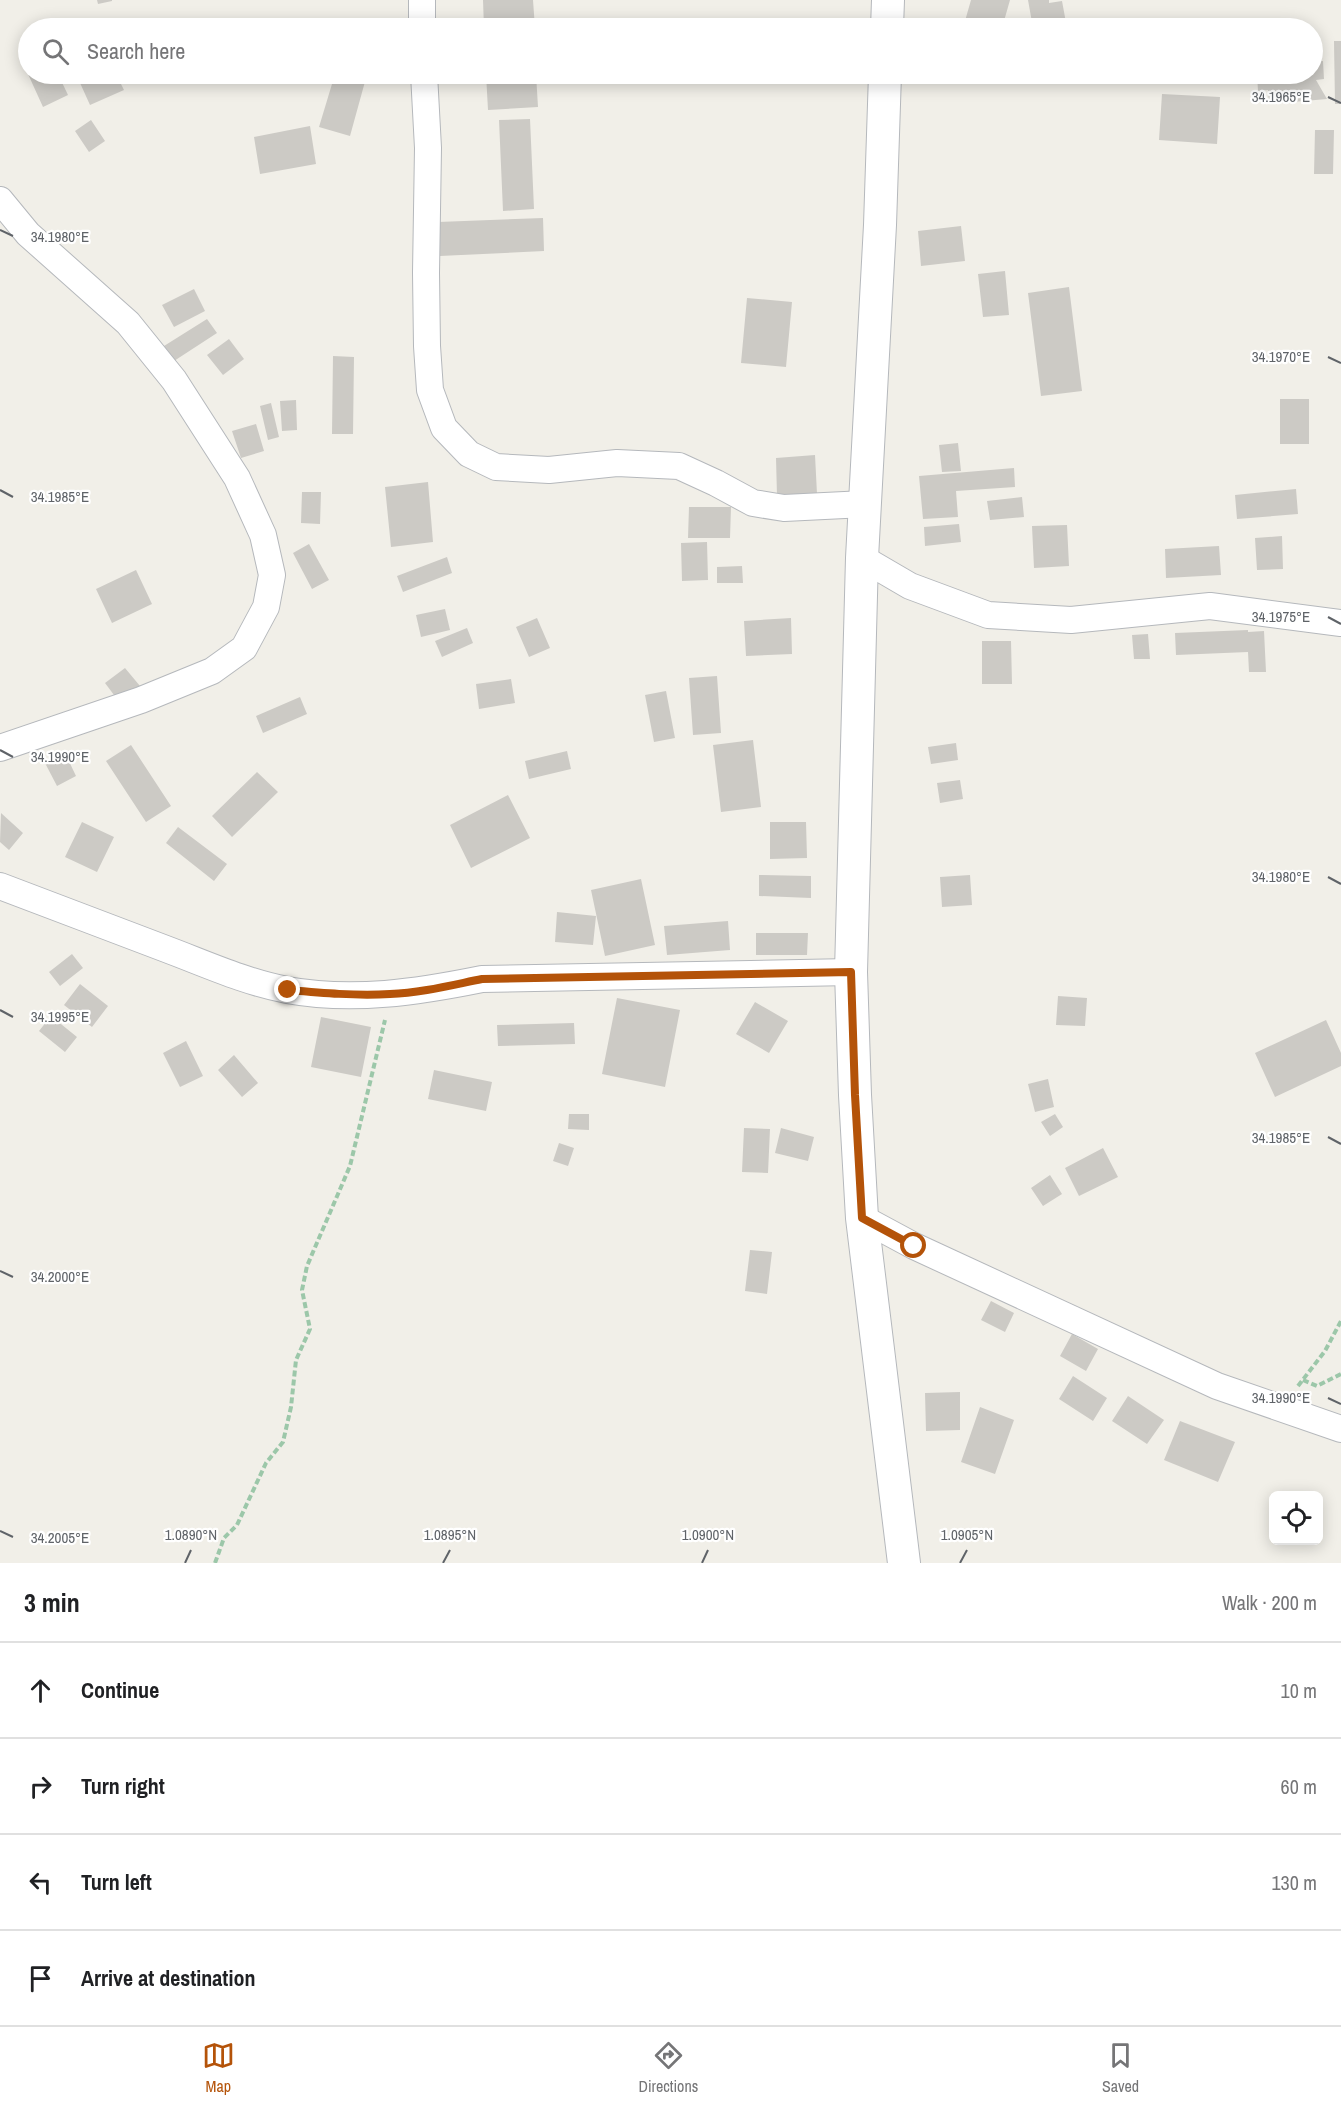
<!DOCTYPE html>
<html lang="en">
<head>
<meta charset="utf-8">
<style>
	:root { --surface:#fff; --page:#f2f2f2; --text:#202124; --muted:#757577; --line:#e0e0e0; --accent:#b45309 }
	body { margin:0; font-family:"Archivo Narrow",sans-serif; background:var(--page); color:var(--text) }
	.controls { position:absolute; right:18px; bottom:18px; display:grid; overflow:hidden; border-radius:9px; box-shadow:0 3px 15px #0003 }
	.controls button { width:54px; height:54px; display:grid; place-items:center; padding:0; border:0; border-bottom:2px solid var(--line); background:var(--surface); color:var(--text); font:30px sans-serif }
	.stop { position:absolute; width:18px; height:18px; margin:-14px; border:4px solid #b45309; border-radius:50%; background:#fff }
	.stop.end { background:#b45309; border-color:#fff; box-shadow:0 2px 6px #0008 }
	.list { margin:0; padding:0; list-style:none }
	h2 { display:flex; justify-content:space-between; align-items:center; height:78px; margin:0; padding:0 24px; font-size:26px }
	h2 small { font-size:20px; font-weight:400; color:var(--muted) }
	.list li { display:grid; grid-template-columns:39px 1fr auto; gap:18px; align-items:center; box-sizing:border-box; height:96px; padding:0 24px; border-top:2px solid var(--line) }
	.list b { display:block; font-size:22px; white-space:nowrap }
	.list em { font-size:20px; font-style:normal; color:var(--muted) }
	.icon { flex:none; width:33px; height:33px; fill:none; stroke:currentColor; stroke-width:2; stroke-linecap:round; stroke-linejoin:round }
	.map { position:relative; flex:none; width:1341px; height:1563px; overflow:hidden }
	.search { position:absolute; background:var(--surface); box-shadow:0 3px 15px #0003; left:18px; right:18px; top:18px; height:66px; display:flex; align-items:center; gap:15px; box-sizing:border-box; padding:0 21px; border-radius:33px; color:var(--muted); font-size:22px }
	.sheet { height:462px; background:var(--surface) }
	nav { display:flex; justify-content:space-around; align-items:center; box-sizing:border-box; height:84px; border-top:2px solid var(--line); background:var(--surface); font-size:16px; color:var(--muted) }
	nav a { display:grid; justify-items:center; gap:3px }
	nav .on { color:var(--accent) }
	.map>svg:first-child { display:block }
	.building { fill:#cccac5 }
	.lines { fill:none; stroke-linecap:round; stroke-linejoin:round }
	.minor-casing { stroke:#b5b8bc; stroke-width:28 }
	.tertiary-casing { stroke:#b5b8bc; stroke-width:34 }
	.path { stroke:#9cc7a9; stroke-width:4; stroke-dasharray:6 3; stroke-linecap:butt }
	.minor { stroke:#fff; stroke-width:26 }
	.tertiary { stroke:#fff; stroke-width:32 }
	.route { stroke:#b45309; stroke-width:8 }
	.ticks { fill:none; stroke:#5f6368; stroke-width:2 }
	.ticks-label { font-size:15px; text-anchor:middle; fill:#5f6368; stroke:#fff; stroke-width:4.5; stroke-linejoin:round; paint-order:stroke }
</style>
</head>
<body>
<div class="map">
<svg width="1341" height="1563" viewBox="0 0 1341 1563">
	<rect width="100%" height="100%" fill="#f1efe8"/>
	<!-- building -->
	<path class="building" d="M97,0H112V1L98,4Z
		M483,0H533L535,28H484Z
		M971,0H1010L1002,28H963Z
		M1028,0H1049V3L1062,1L1067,28H1033Z
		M1334,41H1341V104H1335Z
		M1323,61L1324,79L1316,80L1327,99L1269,104L1268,90L1258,91L1257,74H1312V62Z
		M28,74H58L68,95L43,107Z
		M76,74H116L124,90L90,105Z
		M335,74H350L366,78L350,136L319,127Z
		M486,74H536L538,107L488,110Z
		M1162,94L1220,97L1217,144L1159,140Z
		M530,119L534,209L503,211L499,120Z
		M91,120L105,141L89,152L75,131Z
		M310,126L316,164L260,174L254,137Z
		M1315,130H1334L1333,174H1314Z
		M543,218L544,251L440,256L438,222Z
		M961,226L965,261L921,266L918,231Z
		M1005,271L1009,315L983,317L978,274Z
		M1069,287L1082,391L1041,396L1028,293Z
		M194,289L205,311L174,327L162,305Z
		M747,298L792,302L786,367L741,363Z
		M207,319L217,333L174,361L164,346Z
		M229,339L244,359L223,375L207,355Z
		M333,356L354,357L353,434H332Z
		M1280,399H1309V444H1280Z
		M296,400L297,430L282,431L280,401Z
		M271,403L279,437L268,440L260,406Z
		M256,424L264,451L241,458L232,431Z
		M958,443L961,471L942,472L939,445Z
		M815,455L817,494L777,496L776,458Z
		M1014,468L1015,487L956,491L958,517L923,519L919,476Z
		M428,482L433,542L391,547L385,487Z
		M1296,489L1298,514L1237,519L1235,495Z
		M302,492H321L320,524L301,523Z
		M1022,497L1024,517L990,520L987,501Z
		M689,507H731L730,538H688Z
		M959,524L961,542L925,546L924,527Z
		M1067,525L1069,566L1034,568L1032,526Z
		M1282,536L1283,569L1257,570L1255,538Z
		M707,542L708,580L682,581L681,543Z
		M309,544L329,580L312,589L293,553Z
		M1219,546L1221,575L1166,578L1165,549Z
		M447,557L452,573L403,592L397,576Z
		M742,566L743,583H717V567Z
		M136,570L152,604L112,623L96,589Z
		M445,609L450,630L421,637L416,615Z
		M537,618L550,648L529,657L516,627Z
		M791,618L792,654L746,656L744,621Z
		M467,628L473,643L442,657L435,641Z
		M1248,630V632L1264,631L1266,672H1249L1248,652L1176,655L1175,633Z
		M1148,634L1150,659H1134L1132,635Z
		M982,641H1011L1012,684H982Z
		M125,668L140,686L120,703L105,683Z
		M717,676L721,733L693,735L689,678Z
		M511,679L515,703L479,709L476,684Z
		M666,691L675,738L654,742L645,695Z
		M300,697L307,714L263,733L256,716Z
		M753,740L761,807L721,812L713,745Z
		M956,743L958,760L931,764L928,747Z
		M131,745L171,806L146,822L106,761Z
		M567,751L571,769L529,779L525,761Z
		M65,753L76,776L57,786L45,763Z
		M257,772L278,792L232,837L212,816Z
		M960,780L963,799L940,803L937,783Z
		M508,795L530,838L471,868L450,825Z
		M1,813L23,833L9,850L0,842Z
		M82,822L114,837L97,872L65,857Z
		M770,822H806L807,858L770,859Z
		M178,827L227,864L214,881L166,843Z
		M759,875L811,876V898L759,896Z
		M970,875L972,905L942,907L940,877Z
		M641,879L655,945L605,956L591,890Z
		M557,912L596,916L593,945L555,942Z
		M728,921L730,950L667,955L664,926Z
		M756,933H808L807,955H756Z
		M72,954L83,968L60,986L49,972Z
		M80,984L108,1006L92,1027L64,1005Z
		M1058,996L1087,998L1085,1026L1056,1025Z
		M617,998L680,1010L665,1087L602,1074Z
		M755,1002L788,1021L769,1053L736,1034Z
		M51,1016L77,1037L65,1052L39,1031Z
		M321,1017L371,1027L361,1077L311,1067Z
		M1326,1020L1341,1053V1066L1275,1097L1255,1053Z
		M574,1023L575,1044L498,1046L497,1025Z
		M186,1041L203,1076L180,1087L163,1053Z
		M234,1055L258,1083L242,1097L218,1070Z
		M434,1070L492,1082L486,1111L428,1099Z
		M1048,1079L1054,1107L1035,1112L1028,1084Z
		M569,1114H589V1130L568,1129Z
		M1055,1114L1063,1127L1050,1136L1041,1122Z
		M744,1128L770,1129L768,1173L742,1172Z
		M781,1128L814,1137L808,1161L775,1153Z
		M559,1143L574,1148L568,1166L553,1161Z
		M1103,1148L1118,1177L1079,1196L1065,1168Z
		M1050,1175L1062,1194L1043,1206L1031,1188Z
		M750,1250L772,1252L767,1294L745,1291Z
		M991,1301L1014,1313L1005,1332L981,1320Z
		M1072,1334L1098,1349L1086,1371L1060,1356Z
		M1073,1376L1107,1398L1093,1421L1059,1399Z
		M960,1392V1430L926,1431L925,1393Z
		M1128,1396L1164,1420L1147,1444L1112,1421Z
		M980,1407L1014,1420L995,1474L961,1462Z
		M1180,1421L1235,1442L1218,1482L1164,1460Z"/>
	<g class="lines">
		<!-- minor casing -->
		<g class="minor-casing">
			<path id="minor" d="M422,0V28
				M424,74L428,148L426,273L427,346L430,390L444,428L469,454L496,467L549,470L617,463L679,466L716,483L753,503L784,508L865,504
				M0,200L28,234L128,323L174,380L237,478L263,535L272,575L266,607L244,648L212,671L141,700L0,748
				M862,558L910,586L988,615L1071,620L1210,606L1341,623
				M0,886C55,907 111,928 166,949C206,964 245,982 287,990C353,1002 418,992 482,979L851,972
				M862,1218L914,1246L1217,1386L1341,1429"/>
		</g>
		<!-- tertiary casing -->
		<g class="tertiary-casing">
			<path id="tertiary" d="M887,28L888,0
				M885,74L880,225L862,558L851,972L855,1095L862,1218L904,1563"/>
		</g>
		<!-- path -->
		<path class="path" d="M1303,1380L1317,1386L1341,1374
			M1298,1386L1325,1351L1341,1321
			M215,1563L224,1538L237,1525L266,1463L283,1442L291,1407L296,1360L310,1329L302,1290L307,1266L350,1166L385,1020"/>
		<!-- minor -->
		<use href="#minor" class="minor"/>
		<!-- tertiary -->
		<use href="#tertiary" class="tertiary"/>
	</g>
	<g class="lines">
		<!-- route -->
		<path class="route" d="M288,990C322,993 356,996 390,994C421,993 452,985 482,979L851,972L855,1095L862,1218L914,1246"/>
	</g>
	<!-- ticks -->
	<path class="ticks" d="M1328,97L1341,103M0,230L13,236M1328,357L1341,363M0,490L13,497M1328,617L1341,624M0,750L13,757M1328,877L1341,884M0,1010L13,1017M1328,1137L1341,1144M0,1271L13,1277M1328,1398L1341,1404M0,1531L13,1537M185,1563L191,1550M443,1563L450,1550M702,1563L708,1550M960,1563L967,1550"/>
	<g class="ticks-label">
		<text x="1281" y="102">34.1965°E</text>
		<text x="60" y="242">34.1980°E</text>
		<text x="1281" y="362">34.1970°E</text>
		<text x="60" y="502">34.1985°E</text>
		<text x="1281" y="622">34.1975°E</text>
		<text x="60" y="762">34.1990°E</text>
		<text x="1281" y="882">34.1980°E</text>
		<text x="60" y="1022">34.1995°E</text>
		<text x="1281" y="1143">34.1985°E</text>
		<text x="60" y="1282">34.2000°E</text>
		<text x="1281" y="1403">34.1990°E</text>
		<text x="191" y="1540">1.0890°N</text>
		<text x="450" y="1540">1.0895°N</text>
		<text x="708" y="1540">1.0900°N</text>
		<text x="967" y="1540">1.0905°N</text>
		<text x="60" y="1543">34.2005°E</text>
	</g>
</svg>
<div class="controls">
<button><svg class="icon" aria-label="locate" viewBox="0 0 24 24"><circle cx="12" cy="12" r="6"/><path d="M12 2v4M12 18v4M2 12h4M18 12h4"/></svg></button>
</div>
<div class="stop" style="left:914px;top:1246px"></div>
<div class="stop end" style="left:288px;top:990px"></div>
<div class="search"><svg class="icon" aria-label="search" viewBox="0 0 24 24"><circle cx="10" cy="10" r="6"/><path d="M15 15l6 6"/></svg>Search here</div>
</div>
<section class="sheet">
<h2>3 min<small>Walk · 200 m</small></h2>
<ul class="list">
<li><svg class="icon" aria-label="ahead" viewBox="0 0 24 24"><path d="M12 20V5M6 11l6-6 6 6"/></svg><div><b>Continue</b></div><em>10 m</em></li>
<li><svg class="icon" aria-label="right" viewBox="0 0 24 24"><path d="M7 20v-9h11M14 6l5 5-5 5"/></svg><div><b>Turn right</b></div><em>60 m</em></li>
<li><svg class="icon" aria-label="left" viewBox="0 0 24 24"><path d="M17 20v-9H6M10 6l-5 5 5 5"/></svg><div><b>Turn left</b></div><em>130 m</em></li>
<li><svg class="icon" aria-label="arrive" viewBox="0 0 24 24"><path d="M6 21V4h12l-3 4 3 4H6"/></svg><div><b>Arrive at destination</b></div></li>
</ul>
</section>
<nav>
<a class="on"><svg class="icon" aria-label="map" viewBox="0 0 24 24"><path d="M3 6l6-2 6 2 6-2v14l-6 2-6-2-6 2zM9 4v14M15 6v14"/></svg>Map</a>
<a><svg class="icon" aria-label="directions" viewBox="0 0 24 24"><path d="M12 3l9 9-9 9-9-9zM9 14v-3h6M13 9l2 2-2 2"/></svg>Directions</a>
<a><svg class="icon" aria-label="saved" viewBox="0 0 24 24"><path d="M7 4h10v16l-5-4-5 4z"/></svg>Saved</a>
</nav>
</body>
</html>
